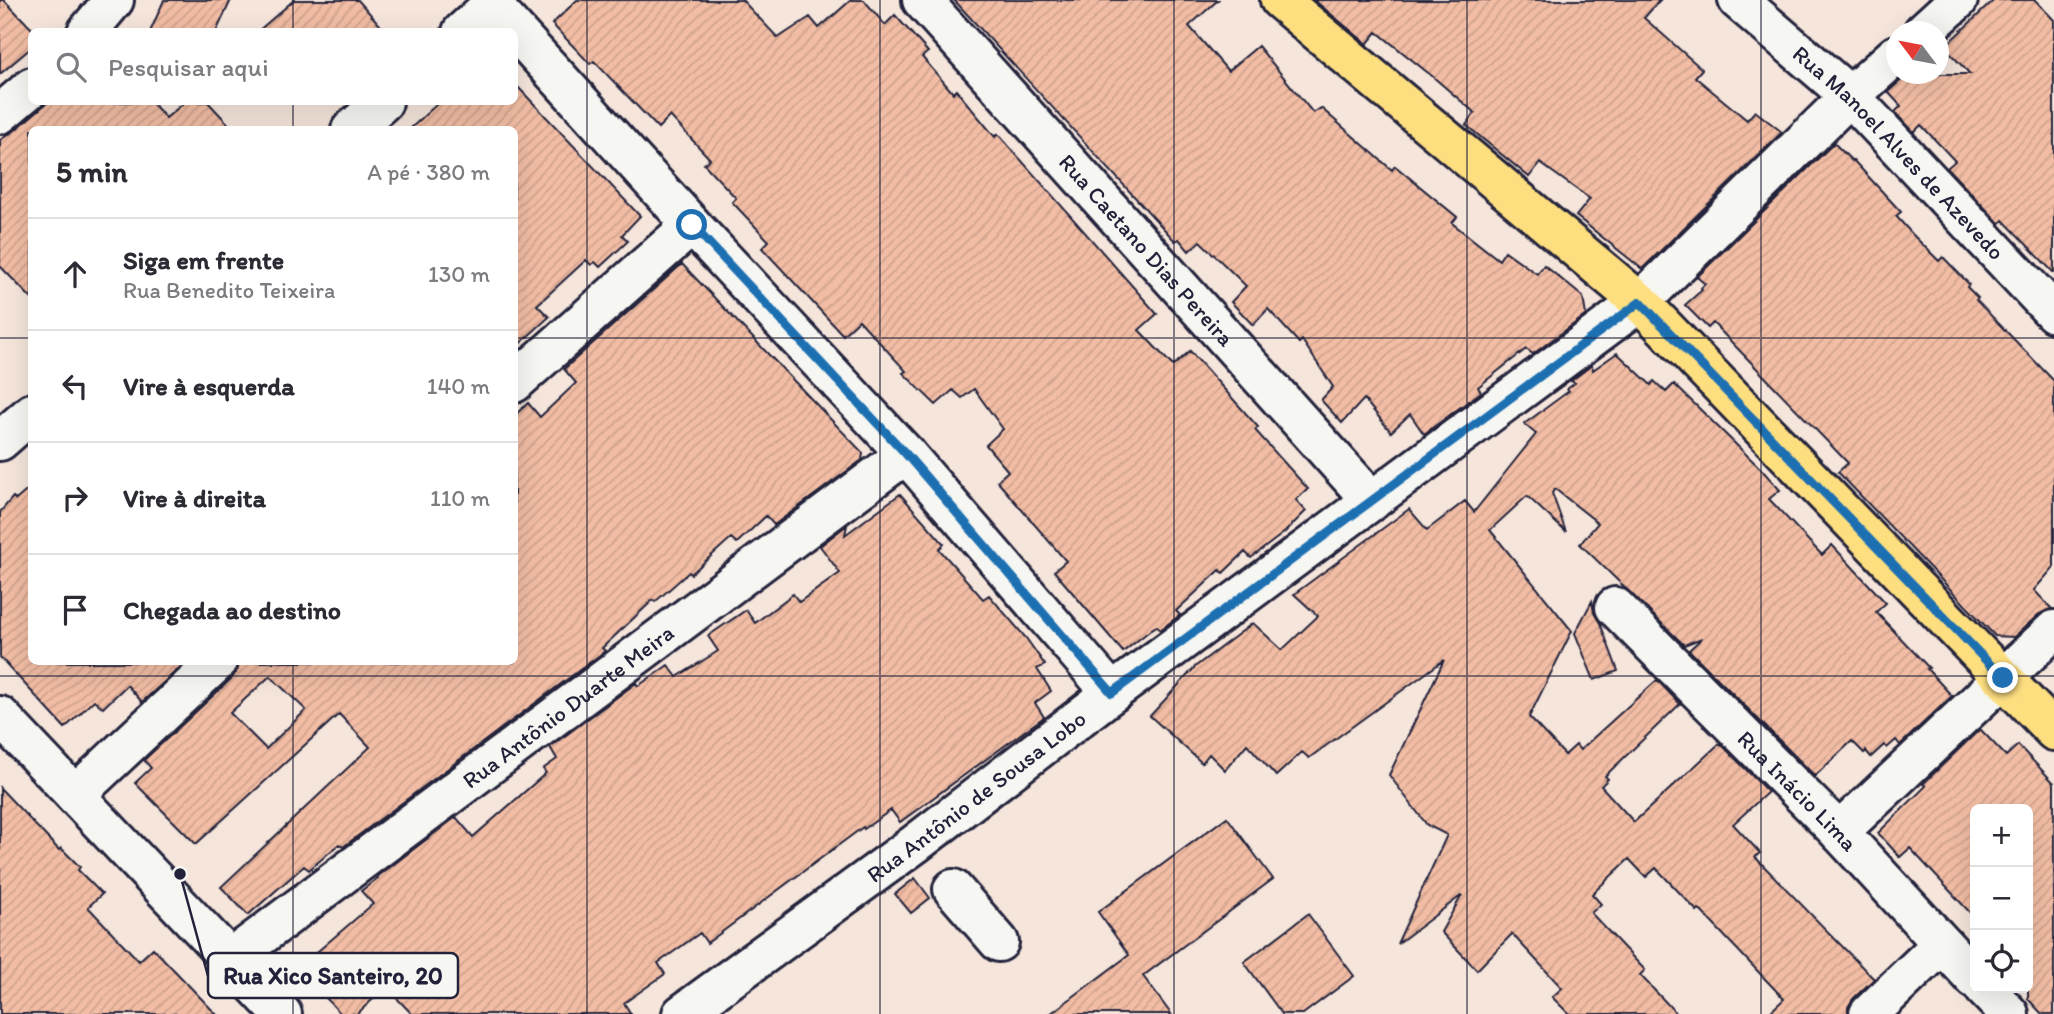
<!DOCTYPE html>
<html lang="pt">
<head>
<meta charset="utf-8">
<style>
	:root { --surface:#fff; --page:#f7f7f7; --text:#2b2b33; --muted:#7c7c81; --line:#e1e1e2 }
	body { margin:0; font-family:Itim,sans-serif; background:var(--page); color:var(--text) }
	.controls { position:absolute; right:21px; bottom:21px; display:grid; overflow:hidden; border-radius:10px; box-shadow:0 7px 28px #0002 }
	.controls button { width:63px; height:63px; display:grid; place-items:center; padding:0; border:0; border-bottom:2px solid var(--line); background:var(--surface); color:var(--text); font:35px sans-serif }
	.compass { position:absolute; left:1886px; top:21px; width:63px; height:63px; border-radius:50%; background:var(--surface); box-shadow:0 7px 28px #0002; rotate:302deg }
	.stop { position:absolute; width:21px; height:21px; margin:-16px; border:5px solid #1f6fb2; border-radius:50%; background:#fff }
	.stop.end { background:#1f6fb2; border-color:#fff; box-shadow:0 2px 7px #0008 }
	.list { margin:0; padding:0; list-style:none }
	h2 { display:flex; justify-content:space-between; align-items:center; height:91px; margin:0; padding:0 28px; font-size:30px }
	h2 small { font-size:23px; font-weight:400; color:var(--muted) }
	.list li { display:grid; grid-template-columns:46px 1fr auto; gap:21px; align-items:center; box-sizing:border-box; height:112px; padding:0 28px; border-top:2px solid var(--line) }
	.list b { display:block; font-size:26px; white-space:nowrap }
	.list p { margin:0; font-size:23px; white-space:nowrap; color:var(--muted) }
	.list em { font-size:23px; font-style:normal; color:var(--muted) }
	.icon { flex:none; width:38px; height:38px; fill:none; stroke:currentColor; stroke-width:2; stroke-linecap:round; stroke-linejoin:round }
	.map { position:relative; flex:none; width:2054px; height:1014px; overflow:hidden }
	.search { position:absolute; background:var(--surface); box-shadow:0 7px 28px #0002; left:28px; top:28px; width:490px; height:77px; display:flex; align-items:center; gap:18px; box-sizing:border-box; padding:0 24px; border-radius:10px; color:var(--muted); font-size:26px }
	.panel { position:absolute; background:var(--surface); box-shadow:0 7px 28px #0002; left:28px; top:126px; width:490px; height:539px; border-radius:10px }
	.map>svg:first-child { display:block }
	.building { fill:url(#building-hatch); stroke:#22223b; stroke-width:2; fill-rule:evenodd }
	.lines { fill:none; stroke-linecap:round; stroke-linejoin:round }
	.minor-casing { stroke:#22223b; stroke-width:44 }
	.major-casing { stroke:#22223b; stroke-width:44 }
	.minor { stroke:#f6f6f2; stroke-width:38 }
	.major { stroke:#fedf80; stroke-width:38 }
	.route { stroke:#1f6fb2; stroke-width:9 }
	.grid { fill:none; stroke:#22223b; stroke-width:2; stroke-opacity:0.55 }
	.labels { text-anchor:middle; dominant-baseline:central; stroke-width:7; stroke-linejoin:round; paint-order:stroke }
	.street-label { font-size:23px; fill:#22223b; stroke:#f6f6f2 }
	.leader { fill:none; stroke:#22223b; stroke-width:2.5 }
	.callout-dot { fill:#22223b; stroke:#f6f6f2; stroke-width:2.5 }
	.callout { fill:#f6f6f2; stroke:#22223b; stroke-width:2.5 }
	.callout-label { font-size:24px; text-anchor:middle; font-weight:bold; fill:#22223b }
</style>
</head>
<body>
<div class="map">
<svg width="2054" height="1014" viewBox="0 0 2054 1014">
	<defs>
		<pattern id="building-hatch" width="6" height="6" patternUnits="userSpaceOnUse" patternTransform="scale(1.75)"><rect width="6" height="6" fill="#f2bda4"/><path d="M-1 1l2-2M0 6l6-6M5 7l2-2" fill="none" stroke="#cfa28e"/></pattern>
	</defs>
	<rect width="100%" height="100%" fill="#f5e5db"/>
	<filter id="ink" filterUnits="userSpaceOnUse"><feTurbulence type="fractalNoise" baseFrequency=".0143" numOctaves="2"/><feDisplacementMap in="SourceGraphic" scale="14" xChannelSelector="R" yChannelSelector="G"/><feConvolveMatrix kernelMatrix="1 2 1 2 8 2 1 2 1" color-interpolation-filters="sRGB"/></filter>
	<g filter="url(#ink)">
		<!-- building -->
		<path class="building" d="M0,0H4L32,29V47L0,74Z
			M164,0H231L216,32H150Z
			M294,0H358L386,32H257Z
			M577,0H742L778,38L810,17L819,28L851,0H864L885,25L895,15L928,52L922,57L953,93L956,90L995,137L998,134L1157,314L1139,330L1173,366L1190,351L1258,427L1255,430L1308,489L1296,500L1306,511L1285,532L1251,558L1245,552L1223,573L1220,570L1176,611L1180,615L1160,630L1157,626L1153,628L1123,652L1054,571L1066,561L997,481L1008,471L986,445L1003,429L974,389L962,398L953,390L936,405L903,373L906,371L859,320L843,335L762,248L769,241L732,202L736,198L704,164L710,159L670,116L658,128L594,61L590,64L552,24Z
			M954,0H1218L1189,26L1228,71L1258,46L1313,113L1321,108L1392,170L1395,166L1457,217L1452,223L1499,260L1505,251L1537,274L1544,265L1583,297L1586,315L1533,354L1526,349L1478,387L1481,392L1424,434L1410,414L1391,432L1364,399L1342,423L1321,400L1333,387L1302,340L1299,343L1268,309L1253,325L1231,302L1246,286L1200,241L1189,251L1179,239L1175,241Z
			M1314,0H1660L1644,18L1702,69L1695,77L1747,120L1755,111L1782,132L1642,269L1576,216L1590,199L1540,163L1529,177L1466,125L1475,113L1432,76L1377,32L1367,44Z
			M1994,0H2035L2054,20V273L2003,220L2000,224L1947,168L1955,161L1921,125L1914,132L1895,112L1901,106L1888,92L1907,75L1911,79L1917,74H1970L1944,47Z
			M517,86L640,216L622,235L628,241L600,267L595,262L591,265L586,260L537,305L549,317L514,349V130H409L439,102H514V89Z
			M48,102H151L166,118L185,102H208L234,130H32V299L0,266V140L14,131Z
			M1834,143L1852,161L1853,160L1901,212L1896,216L1913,235L1939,261L1943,257L1969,284L1967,287L1978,298L1976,300L2054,381V567L2034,590L2052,609L2039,614L2014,637L1995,636L1838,472L1848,463L1713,323L1708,328L1685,305L1702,290L1701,288L1705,284L1697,277Z
			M682,264L863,453L862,460L774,525L766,516L737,543L731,538L691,574L689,572L655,602L653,600L602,648L605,651L343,847L339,844L309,870L304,866L248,915L221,887L370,747L339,714L196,844L135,783L151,768L144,760L232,678L238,669V662H514V416L528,403L540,417L576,383L564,369ZM270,676L306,710L266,749L230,713Z
			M1617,353L1651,385L1654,381L1666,392L1674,384L1761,469L1780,490L1769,499L1822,555L1832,545L1886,603L1876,612L1929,668L1927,669L1952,696L1900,745L1896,740L1887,748L1884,745L1871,757L1866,751L1864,753L1852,741L1815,776L1689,650L1702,638L1684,645L1580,544L1598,523L1555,489L1552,493L1566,532L1527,496L1490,530L1572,631L1529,717L1565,755L1576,745L1580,750L1657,680L1680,704L1605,776L1608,779L1601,786L1634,822L1720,743L1768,792L1733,824L1760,853L1755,857L1874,979L1853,999L1848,1007V1014H1768L1784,999L1699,909L1697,911L1656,868L1646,877L1629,859L1592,894L1601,904L1591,913L1645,970L1640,975L1677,1014H1569L1552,997L1562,988L1512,934L1477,970L1441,932L1462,895L1397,944L1447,835L1427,825L1389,775L1444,660L1309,758L1302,752L1276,776L1247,744L1225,770L1209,754L1202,763L1150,716L1196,666L1253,623L1282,650L1318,616L1294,594L1409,509L1427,530L1465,501L1474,512L1536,434L1524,424L1569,391L1567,389L1575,383L1571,381L1592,365L1593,370Z
			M32,486V662H186L142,702L127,685L103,708L94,700L65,728L0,657V512L13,497L16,500Z
			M900,494L944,544L939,549L983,599L989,595L1026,638L1045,665L1037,669L1051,691L1035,703L1044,717L900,822L891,810L864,829L863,827L707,943L700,933L658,963L665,974L624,1003L631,1014H412L386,987L357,1014H341L311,982L317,976L304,963L373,904L361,891L378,878L377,877L456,817L473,837L546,773L543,769L557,759L550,747L636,683L638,686L668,665L677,677L718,651L708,636L746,610L755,623L793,594L799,602L840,573L820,546L847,525L845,535Z
			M1592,601L1594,613L1600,623L1618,671L1594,680L1575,633Z
			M1980,729L2006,756L2018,745L2054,783V1014H2042L2028,999V809H1975V918L1910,848L1900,857L1878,833L1926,786L1923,784L1930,777Z
			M0,788L59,850L61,848L80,867L78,870L102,894L88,907L139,961L153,948L216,1014H0Z
			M1227,817L1273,879L1143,976L1171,1014H1050L1129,955L1098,912Z
			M915,878L930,898L911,913L895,894Z
			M1308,914L1354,976L1303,1014H1282L1244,962Z"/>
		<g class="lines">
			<!-- minor casing -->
			<g class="minor-casing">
				<g id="minor">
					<path id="s1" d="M922,0L1372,501"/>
					<path id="s2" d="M1738,0L1850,96L2054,313"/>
					<path d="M492,5L692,225L906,454L1112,693"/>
					<path d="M87,32L114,0"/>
					<path d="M462,32L497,0"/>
					<path d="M1923,32L1958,0"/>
					<path d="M0,114L32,87"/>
					<path d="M351,130L383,102"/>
					<path d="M514,383L692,225"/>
					<path d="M0,441L32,413"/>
					<path id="s3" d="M1615,607L1839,832L1975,979"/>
					<path d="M0,716L282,1014"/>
					<path d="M75,795L217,662"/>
					<path d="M1839,832L2054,630"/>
					<path d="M953,889L999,942"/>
					<path id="s4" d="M230,959L906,454"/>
					<path d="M1984,988L2009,1014"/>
					<path id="s5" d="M682,1014L915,844L1112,693L1640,302L1850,96L1896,55"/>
					<path d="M1869,1014L1942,944"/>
				</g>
			</g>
			<!-- major casing -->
			<g class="major-casing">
				<path id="major" d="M1280,0L1640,302L2054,731"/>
			</g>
			<!-- minor -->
			<use href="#minor" class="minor"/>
			<!-- major -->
			<use href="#major" class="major"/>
		</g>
	</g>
	<g class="lines" filter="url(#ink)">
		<!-- route -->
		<path class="route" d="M692,225L906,454L1112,693L1640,302L2003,678"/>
	</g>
	<!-- grid -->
	<path class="grid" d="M293,0V32M587,0V1014M880,0V1014M1174,0V1014M1467,0V1014M1761,0V1014M293,102V130M0,338H32M514,338H2054M293,662V1014M0,676H2054"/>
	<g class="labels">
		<!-- street labels -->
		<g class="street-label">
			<text stroke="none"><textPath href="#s2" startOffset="222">Rua Manoel Alves de Azevedo</textPath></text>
			<text stroke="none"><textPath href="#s1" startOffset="336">Rua Caetano Dias Pereira</textPath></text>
			<text stroke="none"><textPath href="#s4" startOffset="422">Rua Antônio Duarte Meira</textPath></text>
			<text stroke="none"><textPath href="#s3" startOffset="259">Rua Inácio Lima</textPath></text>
			<text stroke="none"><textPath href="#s5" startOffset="366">Rua Antônio de Sousa Lobo</textPath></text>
		</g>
	</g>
	<!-- callouts -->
	<path class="leader" d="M180 874L208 976"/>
	<circle class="callout-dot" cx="180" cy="874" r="7"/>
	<rect class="callout" x="208" y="953" width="250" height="45" rx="7"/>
	<g class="callout-label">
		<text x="333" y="984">Rua Xico Santeiro, 20</text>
	</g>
</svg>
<div class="controls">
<button>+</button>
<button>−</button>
<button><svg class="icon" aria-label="locate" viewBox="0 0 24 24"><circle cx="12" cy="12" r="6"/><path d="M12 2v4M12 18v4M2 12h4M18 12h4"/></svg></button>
</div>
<svg class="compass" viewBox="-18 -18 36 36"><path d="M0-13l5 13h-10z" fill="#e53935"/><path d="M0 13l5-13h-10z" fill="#7c7c81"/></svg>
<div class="stop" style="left:692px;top:225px"></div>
<div class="stop end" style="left:2003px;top:678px"></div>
<div class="search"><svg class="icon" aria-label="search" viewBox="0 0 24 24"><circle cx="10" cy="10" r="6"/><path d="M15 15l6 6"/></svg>Pesquisar aqui</div>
<section class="panel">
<h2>5 min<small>A pé · 380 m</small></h2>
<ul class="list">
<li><svg class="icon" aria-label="ahead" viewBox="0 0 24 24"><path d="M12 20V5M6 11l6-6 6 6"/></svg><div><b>Siga em frente</b><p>Rua Benedito Teixeira</p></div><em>130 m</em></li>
<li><svg class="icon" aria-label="left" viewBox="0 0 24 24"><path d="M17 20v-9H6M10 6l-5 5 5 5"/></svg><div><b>Vire à esquerda</b></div><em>140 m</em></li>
<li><svg class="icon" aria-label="right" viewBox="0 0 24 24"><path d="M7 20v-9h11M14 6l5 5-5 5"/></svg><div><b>Vire à direita</b></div><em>110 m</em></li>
<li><svg class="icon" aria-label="arrive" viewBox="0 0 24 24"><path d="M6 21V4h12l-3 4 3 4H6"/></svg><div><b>Chegada ao destino</b></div></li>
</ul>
</section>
</div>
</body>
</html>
